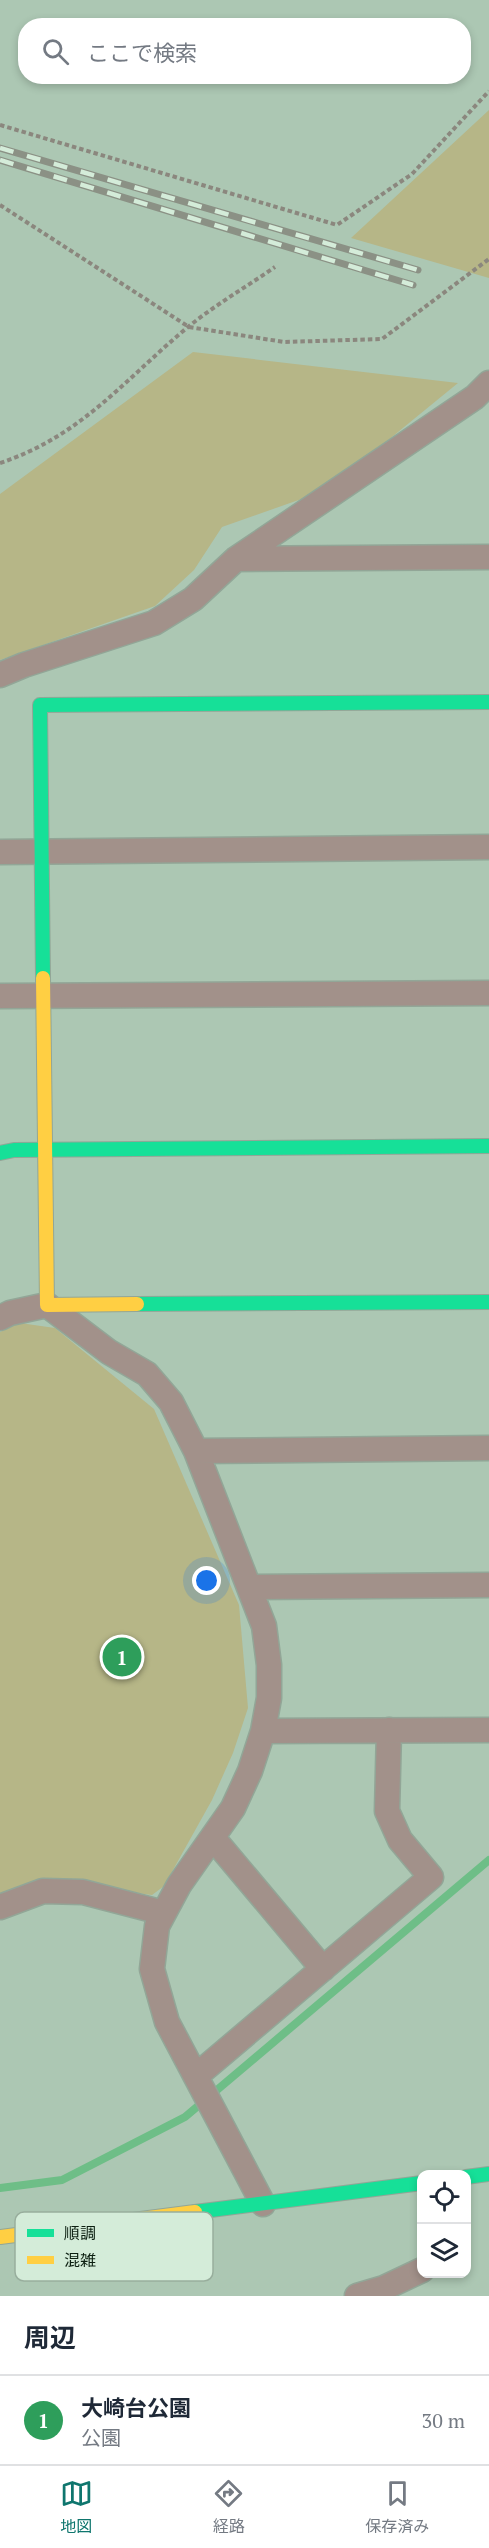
<!DOCTYPE html>
<html lang="ja">
<head>
<meta charset="utf-8">
<style>
	:root { --surface:#fff; --page:#f6f6f7; --text:#1f2937; --muted:#747a83; --line:#e0e1e3; --accent:#0f766e }
	body { margin:0; font-family:"PT Serif","Noto Sans JP",serif; background:var(--page); color:var(--text) }
	.controls { position:absolute; right:18px; bottom:18px; display:grid; overflow:hidden; border-radius:12px; box-shadow:0 3px 9px #0003 }
	.controls button { width:54px; height:54px; display:grid; place-items:center; padding:0; border:0; border-bottom:2px solid var(--line); background:var(--surface); color:var(--text); font:30px sans-serif }
	.you { position:absolute; left:207px; top:1581px; width:21px; height:21px; margin:-15px; border:4px solid #fff; border-radius:50%; background:#1a73e8; box-shadow:0 0 0 9px #1a73e833 }
	.badge { display:grid; place-items:center; width:39px; height:39px; border-radius:50%; background:var(--accent); color:#fff; font-size:20px; font-weight:700 }
	.pin { position:absolute; translate:-50% -50%; border:3px solid #fff; box-shadow:0 2px 6px #0006 }
	.list { margin:0; padding:0; list-style:none }
	h2 { display:flex; justify-content:space-between; align-items:center; height:78px; margin:0; padding:0 24px; font-size:26px }
	h2 small { font-size:20px; font-weight:400; color:var(--muted) }
	.list li { display:grid; grid-template-columns:39px 1fr auto; gap:18px; align-items:center; box-sizing:border-box; height:90px; padding:0 24px; border-top:2px solid var(--line) }
	.list b { display:block; font-size:22px; white-space:nowrap }
	.list p { margin:0; font-size:20px; white-space:nowrap; color:var(--muted) }
	.list em { font-size:20px; font-style:normal; color:var(--muted) }
	.icon { flex:none; width:33px; height:33px; fill:none; stroke:currentColor; stroke-width:2; stroke-linecap:round; stroke-linejoin:round }
	.map { position:relative; flex:none; width:489px; height:2296px; overflow:hidden }
	.search { position:absolute; background:var(--surface); box-shadow:0 3px 9px #0003; left:18px; right:18px; top:18px; height:66px; display:flex; align-items:center; gap:15px; box-sizing:border-box; padding:0 21px; border-radius:24px; color:var(--muted); font-size:22px }
	.sheet { height:168px; background:var(--surface) }
	nav { display:flex; justify-content:space-around; align-items:center; box-sizing:border-box; height:84px; border-top:2px solid var(--line); background:var(--surface); font-size:16px; color:var(--muted) }
	nav a { display:grid; justify-items:center; gap:3px }
	nav .on { color:var(--accent) }
	.map>svg:first-child { display:block }
	.green { fill:#b6b687 }
	.lines { fill:none; stroke-linecap:round; stroke-linejoin:round }
	.stream { stroke:#6ebe87; stroke-width:8 }
	.street-casing { stroke:#92a697; stroke-width:27 }
	.fast-casing { stroke:#92a697; stroke-width:16 }
	.slow-casing { stroke:#92a697; stroke-width:16 }
	.path { stroke:#8b877e; stroke-width:4; stroke-dasharray:4.5 3; stroke-linecap:butt }
	.street { stroke:#a2918a; stroke-width:24 }
	.fast { stroke:#16e098; stroke-width:14 }
	.slow { stroke:#ffcf43; stroke-width:14 }
	.rail-casing { stroke:#8b9185; stroke-width:7 }
	.rail { stroke:#d4ecd9; stroke-width:4.5; stroke-dasharray:14; stroke-linecap:butt }
	.key { fill:#d4ecd9; stroke:#98ae9d; stroke-width:1.5 }
	.key-label { font-size:16px; fill:#0c1f11 }
</style>
</head>
<body>
<div class="map">
<svg width="489" height="2296" viewBox="0 0 489 2296">
	<rect width="100%" height="100%" fill="#acc7b3"/>
	<!-- green -->
	<path class="green" d="M489,110V278L351,238Z
		M193,352L458,383L327,490L222,527L194,570L155,606L0,660V494Z
		M20,1323L55,1328L154,1409L239,1605L248,1708L233,1753L212,1800L164,1886L152,1895L122,1891L0,1899V1332Z"/>
	<g class="lines">
		<!-- stream -->
		<path class="stream" d="M0,2188L62,2180L185,2117L489,1860"/>
		<!-- street casing -->
		<g class="street-casing">
			<path id="street" d="M236,559L489,557
				M0,675L24,665L154,623L193,599L236,559L475,397L489,383
				M0,852L489,847
				M0,996L489,993
				M0,1318L10,1313L47,1305L109,1352L147,1374L171,1402L196,1451L264,1626L269,1665V1698L263,1731L250,1771L233,1808L179,1885L157,1926L152,1969L167,2022L263,2204
				M196,1451L489,1448
				M249,1587L489,1585
				M263,1731L489,1730
				M213,1838L323,1969
				M0,1907L43,1891L83,1892L164,1913
				M196,2076L431,1877L400,1840L387,1811L389,1730
				M357,2296L384,2288L422,2270"/>
		</g>
		<!-- fast casing -->
		<g class="fast-casing">
			<path id="fast" d="M43,978L40,705L489,702
				M0,1153L14,1150L489,1146
				M137,1304L489,1302
				M466,2177L489,2174
				M195,2212L422,2183"/>
		</g>
		<!-- slow casing -->
		<g class="slow-casing">
			<path id="slow" d="M43,978L47,1305L137,1304
				M0,2237L195,2212"/>
		</g>
		<!-- path -->
		<path class="path" d="M0,125L337,225L412,174L489,91
			M0,205L189,327L284,342L382,339L489,259
			M0,463C82,436 125,379 188,327C215,305 246,287 275,267"/>
		<!-- street -->
		<use href="#street" class="street"/>
		<!-- fast -->
		<use href="#fast" class="fast"/>
		<!-- slow -->
		<use href="#slow" class="slow"/>
		<!-- rail casing -->
		<g class="rail-casing">
			<path id="rail" d="M0,148L418,270
				M0,160L413,285"/>
		</g>
		<!-- rail -->
		<use href="#rail" class="rail"/>
	</g>
	<!-- legend -->
	<rect x="15" y="2212" width="198" height="69" rx="9" class="key"/>
	<rect x="27" y="2229" width="27" height="8" fill="#16e098"/>
	<rect x="27" y="2256" width="27" height="8" fill="#ffcf43"/>
	<g class="key-label">
		<text x="64" y="2239">順調</text>
		<text x="64" y="2266">混雑</text>
	</g>
</svg>
<div class="controls">
<button><svg class="icon" aria-label="locate" viewBox="0 0 24 24"><circle cx="12" cy="12" r="6"/><path d="M12 2v4M12 18v4M2 12h4M18 12h4"/></svg></button>
<button><svg class="icon" aria-label="layers" viewBox="0 0 24 24"><path d="M12 4l9 5-9 5-9-5zM3 14l9 5 9-5"/></svg></button>
</div>
<div class="you"></div>
<div class="pin badge" style="left:122px;top:1657px;background:#2e9e5b">1</div>
<div class="search"><svg class="icon" aria-label="search" viewBox="0 0 24 24"><circle cx="10" cy="10" r="6"/><path d="M15 15l6 6"/></svg>ここで検索</div>
</div>
<section class="sheet">
<h2>周辺<small></small></h2>
<ul class="list">
<li><span class="badge" style="background:#2e9e5b">1</span><div><b>大崎台公園</b><p>公園</p></div><em>30 m</em></li>
</ul>
</section>
<nav>
<a class="on"><svg class="icon" aria-label="map" viewBox="0 0 24 24"><path d="M3 6l6-2 6 2 6-2v14l-6 2-6-2-6 2zM9 4v14M15 6v14"/></svg>地図</a>
<a><svg class="icon" aria-label="directions" viewBox="0 0 24 24"><path d="M12 3l9 9-9 9-9-9zM9 14v-3h6M13 9l2 2-2 2"/></svg>経路</a>
<a><svg class="icon" aria-label="saved" viewBox="0 0 24 24"><path d="M7 4h10v16l-5-4-5 4z"/></svg>保存済み</a>
</nav>
</body>
</html>
